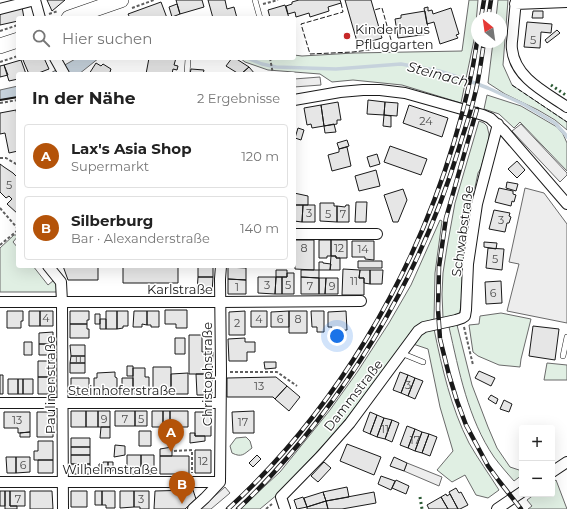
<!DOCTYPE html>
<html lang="de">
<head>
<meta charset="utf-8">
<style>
	:root { --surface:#fff; --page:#f2f2f2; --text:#222; --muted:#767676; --line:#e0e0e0; --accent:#b45309 }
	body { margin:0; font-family:Montserrat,sans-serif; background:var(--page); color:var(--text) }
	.controls { position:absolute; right:12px; bottom:12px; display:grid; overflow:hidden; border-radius:4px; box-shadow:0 4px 16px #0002 }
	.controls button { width:36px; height:36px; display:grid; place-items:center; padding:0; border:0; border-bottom:1px solid var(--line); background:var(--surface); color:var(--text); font:20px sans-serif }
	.compass { position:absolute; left:471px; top:12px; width:36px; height:36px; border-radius:50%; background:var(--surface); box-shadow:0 4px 16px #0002; rotate:331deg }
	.you { position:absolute; left:337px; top:336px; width:14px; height:14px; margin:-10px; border:3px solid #fff; border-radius:50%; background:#1a73e8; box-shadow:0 0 0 6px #1a73e833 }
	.badge { display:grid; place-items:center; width:26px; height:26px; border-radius:50%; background:var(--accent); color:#fff; font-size:13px; font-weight:700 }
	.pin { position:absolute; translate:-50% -33px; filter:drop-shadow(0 1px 2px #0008) }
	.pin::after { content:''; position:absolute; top:21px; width:14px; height:12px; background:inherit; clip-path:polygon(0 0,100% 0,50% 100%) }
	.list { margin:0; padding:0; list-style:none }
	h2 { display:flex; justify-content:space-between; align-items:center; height:52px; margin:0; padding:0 16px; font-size:17px }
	h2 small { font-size:13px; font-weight:400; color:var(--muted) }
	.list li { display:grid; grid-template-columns:26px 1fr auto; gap:12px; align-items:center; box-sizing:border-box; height:64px; margin:0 8px 8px; padding:0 8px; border:1px solid var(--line); border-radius:4px }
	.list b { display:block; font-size:15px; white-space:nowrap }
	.list p { margin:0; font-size:13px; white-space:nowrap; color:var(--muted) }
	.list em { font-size:13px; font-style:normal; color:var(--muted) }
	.icon { flex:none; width:22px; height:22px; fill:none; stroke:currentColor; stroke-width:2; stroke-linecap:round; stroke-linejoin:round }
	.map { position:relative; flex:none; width:567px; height:509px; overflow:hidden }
	.search { position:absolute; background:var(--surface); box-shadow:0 4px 16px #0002; left:16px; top:16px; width:280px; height:44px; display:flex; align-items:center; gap:10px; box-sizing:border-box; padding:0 14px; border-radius:4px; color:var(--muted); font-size:15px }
	.panel { position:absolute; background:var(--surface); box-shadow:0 4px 16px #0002; left:16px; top:72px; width:280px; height:196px; border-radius:4px }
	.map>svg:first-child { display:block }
	.green { fill:#e0efe3; stroke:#6a6a6a }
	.parking { fill:#ededed; stroke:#6a6a6a }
	.water { fill:#c6d2dc; stroke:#6a6a6a }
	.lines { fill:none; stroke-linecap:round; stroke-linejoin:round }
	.stream { stroke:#c6d2dc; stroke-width:3.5 }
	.building { fill:#e6e6e6; stroke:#1a1a1a }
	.lane-casing { stroke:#1a1a1a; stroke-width:6 }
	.street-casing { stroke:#1a1a1a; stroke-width:12 }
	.primary-casing { stroke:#1a1a1a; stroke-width:16 }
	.path { stroke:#5f5f5f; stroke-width:2; stroke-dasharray:3 2; stroke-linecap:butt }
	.lane { stroke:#fff; stroke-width:5 }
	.street { stroke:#fff; stroke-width:10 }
	.primary { stroke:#fff; stroke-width:15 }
	.rail-casing { stroke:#1a1a1a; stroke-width:4.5 }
	.rail { stroke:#fff; stroke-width:3; stroke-dasharray:9; stroke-linecap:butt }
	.hedge { stroke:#2b5a34; stroke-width:3; stroke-dasharray:2 3; stroke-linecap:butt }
	.fence { stroke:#1a1a1a; stroke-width:1; stroke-dasharray:5 2; stroke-linecap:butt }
	.wall { stroke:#1a1a1a; stroke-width:2 }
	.poi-dot { fill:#c62828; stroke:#fff; stroke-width:1.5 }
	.labels { text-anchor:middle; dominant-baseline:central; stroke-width:3; stroke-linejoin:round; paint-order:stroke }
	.number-label { font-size:11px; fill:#4d4d4d }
	.poi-label { font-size:13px; fill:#1a1a1a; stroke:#fff; text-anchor:start }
	.street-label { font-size:13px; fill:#1a1a1a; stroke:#fff }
	.water-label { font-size:14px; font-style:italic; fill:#1a1a1a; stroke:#fff }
</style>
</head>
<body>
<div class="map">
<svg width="567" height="509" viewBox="0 0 567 509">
	<rect width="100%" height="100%" fill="#fff"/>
	<!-- green -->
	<path class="green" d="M469,0H478L475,35L461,103L402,85L353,80L332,82L320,74L268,70L245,62L240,58H294V55L302,56L354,53L462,51Z
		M498,0H508L503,65L512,85L567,122V130L555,120L538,110L505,94L488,83L493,42H501V18H496Z
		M487,95L521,106L557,127L563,134L567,143V171L520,122L514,128L499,114L484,109Z
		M479,121L484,123L487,126L489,134V140L481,168L478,173L473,197L460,312L456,316L443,318L442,294L443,273L447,247L455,203Z
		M440,220L442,221L435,273L434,319L419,325L414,328L385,368L340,427L278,494L260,509H240L280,472L330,410L358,371L389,323L411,285Z
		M14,235H17L18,236L13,242L18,248V266H33L48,285L54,280L57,285L58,292H0V248Z
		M501,313L531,319L521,359L520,367L499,365L478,356L473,352L469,325L479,324L480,316Z
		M457,325L472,385L488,427L497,448L510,467L522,471V475L514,481C507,473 500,465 494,457C468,419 459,371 449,327Z
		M434,329C442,368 451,408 469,443C478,459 489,474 499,490L488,498L476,495L465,475L452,482L437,470L453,451L440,407L428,349L413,344L423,331Z
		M547,363L567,365V380H544Z
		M246,437L250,441L252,448C244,454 242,458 232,453L230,446L236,438Z
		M556,480L567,509H528L532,506L527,500L535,494H552V483Z"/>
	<!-- parking -->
	<path class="parking" d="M320,77L321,85L294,87V79Z
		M521,124L567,173V175L560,182L512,131Z
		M525,188L544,193L567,224V323L507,311L519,264L509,262Z
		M407,463L442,477L439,486L404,471Z
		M225,487L230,493L211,509H200Z"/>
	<!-- water -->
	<path class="water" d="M77,58H99L79,74H49Z
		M18,86V97L0,100V90Z"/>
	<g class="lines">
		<!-- stream -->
		<path class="stream" d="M247,58L262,64L276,67L336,69L401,64L439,71L464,79L488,88L523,104L555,123L565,134L567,137"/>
	</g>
	<!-- building -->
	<path class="building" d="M47,0H65L52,11Z
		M176,0H202L204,7L180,14Z
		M208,0H225L227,9L234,7L237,18H213Z
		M299,0H340L341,3L328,7L329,11L310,17L309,13L296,17L295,12L288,14L286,6L292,4V2Z
		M345,0H371L382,38L358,45Z
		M161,2L167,18H130L128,14Z
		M177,4L180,14L172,17L169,7Z
		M285,5L289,18H270L268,10Z
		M22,7L24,18H18V21L0,25V12Z
		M428,7V11L432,10L433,14L451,8L459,34L456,35L458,38L440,44L434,22L427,24L424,8Z
		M425,11L429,34L398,38L395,19L401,18V15Z
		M533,11H543V18H532Z
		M527,22L552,24L551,33L541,32L540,48L524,47Z
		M557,30L560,33L547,43L545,40Z
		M28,58H44L49,69L36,74H29L23,60Z
		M149,58H176L174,65L178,66L177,70L173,69L172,74H146Z
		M232,58H235L249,67L241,74H239L226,66Z
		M21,60L26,74H18V79L9,81L4,65Z
		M96,63L101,66L103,64L111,69L110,72L113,74H89Z
		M4,65L8,75L0,77V66Z
		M249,67L255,74H241Z
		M191,69L204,70L203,74H190Z
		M368,100L385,102L384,115L367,114Z
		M338,102L341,120H337V124L324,126L321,105Z
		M385,102L398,103L397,116L384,115Z
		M321,105L324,126L312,128L311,124L307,125L304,108Z
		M409,105L448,118L442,137L403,123Z
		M16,110L18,122V151L9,153L5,133L0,134V113Z
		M384,115L391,116V127L383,126Z
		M334,124L336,132L325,133L324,126Z
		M298,128L304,130L301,140L295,138Z
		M347,140L349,146L339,149L337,143Z
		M390,146L427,159L421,175L384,162Z
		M347,147L351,166L332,171L328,155L339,152V149Z
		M377,154L380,164L370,167L367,157Z
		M517,161L525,170L517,178L508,169Z
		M0,164L4,167L13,173L18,178V214L7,204L12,199L9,196L6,198L0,192Z
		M376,170L380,186L359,191L355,176Z
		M507,182L518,184L516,191L506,188Z
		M499,188L513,191V194L516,195L514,202L512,201L511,206L495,202Z
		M403,189L407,200L398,222H393L384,195Z
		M294,193L308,196V205H294Z
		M356,202H367L366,222H355Z
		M320,203H334V206H337V222L320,221Z
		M294,205H303L302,222L294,221Z
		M303,205H315V222H302Z
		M346,205H349V222H337V206L345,207Z
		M494,210L510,213L509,216L511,217L509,223H507L505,232L489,229Z
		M294,240H314V270L295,269Z
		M319,240H331V256H327V258H319Z
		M331,240H347V258H336V256H331Z
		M352,241H374V260L365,259V257H352Z
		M484,242L497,243L496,249L484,247Z
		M488,248L504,249L502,270L486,268Z
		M331,256H336V258H340V270H330Z
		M358,261H382V268H358Z
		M319,262H323V263L331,264L330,270H319Z
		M63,266H101V267H98V280H68Z
		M123,266H178V283H123Z
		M198,266H213V277H198Z
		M228,267L246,268V280L228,279Z
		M343,269L360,270L359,278H364V295H342Z
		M276,270H287V277H276Z
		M301,270H319V278L301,277Z
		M360,270H370V284L364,283V278H359Z
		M370,270H383L382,284H370Z
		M287,273H294V294H282V277H287Z
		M198,277H213L212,293L197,292Z
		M258,277H276L275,294L258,293Z
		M276,277H282V294H275Z
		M301,277L319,278V294H301Z
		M319,278H326L325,294H319Z
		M326,278H338V294H325Z
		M228,279L246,280V294H228Z
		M501,281L502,303L486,304L485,282Z
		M165,310H187V328H176V324H165Z
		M7,311H23V321H21V328H7Z
		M29,311H40V326H29Z
		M40,311H53V326H40Z
		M70,311H89V320H87V324H70Z
		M106,311H117V329H106Z
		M117,311H128V326H123V328L117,329Z
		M134,311H147V325L142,324V327H133Z
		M147,311H159V327H151V325H147Z
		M245,311V335H229V312Z
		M251,311H267V327H251Z
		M289,311V327H271V312Z
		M289,311H307V333H289Z
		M311,311H324V332H317V327H312Z
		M346,311L347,330L332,331V327H328V312Z
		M95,314H100V324H95Z
		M100,319H106V329H100Z
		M70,324H87V329H89V338H70Z
		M533,326L559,329L555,360L529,356Z
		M53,332V344H39V333Z
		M189,335H202V352H213L212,374H189Z
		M175,338H185V354H175Z
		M245,338V342H255V352H247V361H229L228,339Z
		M24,342H32V355H24Z
		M39,344H53V355H39Z
		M70,345H85V356H71Z
		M71,356H85V363H70Z
		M38,361H53V377H38Z
		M264,362H276V368L265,369Z
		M70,363H85V373H70Z
		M127,366H133V376H127Z
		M153,367H171V394H153Z
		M133,368H145V377H149V394H133Z
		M479,371L495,378L491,386L475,378Z
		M115,372V377L117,378V395L94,394V378H97V373Z
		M400,372L408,375L401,393L393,390Z
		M188,373V394H171V374Z
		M196,374H212V395H197Z
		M0,375H3V394H0Z
		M408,375L415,378L408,396L401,393Z
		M38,377H53L52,394H38Z
		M276,377L287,386L275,399L273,397H227V378Z
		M71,378H89V395H71Z
		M122,378H133V394H122Z
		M415,378L423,381L415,399L408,396Z
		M8,379H18V394H8Z
		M18,379H23V394H18Z
		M23,379H33V394H23Z
		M287,386L300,397L289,411L275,399Z
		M491,395L498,399L496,404L488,399Z
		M504,400L512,404L509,412L500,409Z
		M71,411H86V427H71Z
		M86,411H98V427H86Z
		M98,411H110V427H98Z
		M115,411H135V426H115Z
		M135,411H147V426H135Z
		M152,411H163V427H152Z
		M163,411H170V435H163Z
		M170,411H188V427H179L180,435H170Z
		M254,411V433H233L232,412Z
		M4,412H30V432L18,433V428H4Z
		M37,412H53V437H37Z
		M195,412H211V436H195Z
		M370,412L377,415L370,434L363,431Z
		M377,415L384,418L377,437L370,434Z
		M384,418L392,420L385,439L377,437Z
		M392,420L399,423L392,442L385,439Z
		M407,426L415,429L408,448L400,445Z
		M101,427H110V438H100Z
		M415,429L422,432L415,451L408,448Z
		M139,431H151V446H139Z
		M30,432V437H20V433Z
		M422,432L429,434L422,453L415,451Z
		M190,433H195V436H205V441L190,443Z
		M429,434L437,437L430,456L422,453Z
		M71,438H90V447H71Z
		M38,441H53V460H34V451H38Z
		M347,444L381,457L374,475L340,461Z
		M115,445L125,446V455L114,457Z
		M71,447H90V455H71Z
		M172,447V456H160V449Z
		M195,450H211V473H195Z
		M71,455H90V464H71Z
		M127,455H141V474H127Z
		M141,455H154V474H141Z
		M257,455L261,459L253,467L249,463Z
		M160,456H189V474H160Z
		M6,457H16V473H7Z
		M16,457H30V472L16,473Z
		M394,457L407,463L404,471L390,466Z
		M38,460H53V473H38Z
		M103,462H108V471H99V464H103Z
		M108,462H113V471H108Z
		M324,462L331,468L318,482L311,476Z
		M71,464H90V474H71Z
		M381,476L395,481L391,490L378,484Z
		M396,480L409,486L406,494L392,488Z
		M347,487L349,497L326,501L323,492Z
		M456,488L459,493L461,492L468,505L460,509H458L449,492Z
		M193,490L196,499L185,509H154L155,491Z
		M0,491H5V506H0Z
		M5,491H10V506H17V509H5Z
		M10,491H25V506H10Z
		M30,491H52L53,509H30Z
		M71,491H87V507H71Z
		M95,491H102V505H95Z
		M102,491H115V508H106V505H102Z
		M120,491H134V507L120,508Z
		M134,491H149V509H140V507H134Z
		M323,492L326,501L307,507L304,498Z
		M374,492L376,503L342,509H328L326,501Z
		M446,494L447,496L450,494L458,509H448L441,497Z
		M303,497L307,507L297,509L294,500Z
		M441,497L448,509H429L427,505Z
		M326,501L328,509H307V507Z"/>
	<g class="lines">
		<!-- lane casing -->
		<g class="lane-casing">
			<path id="lane" d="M255,0L260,18
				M187,74L188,59
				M401,353L423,362
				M563,356L567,337"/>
		</g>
		<!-- street casing -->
		<g class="street-casing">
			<path id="street" d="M35,0L40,18
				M516,0C515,10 514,20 513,31C513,37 511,43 512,49C515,78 545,92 567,107
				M515,4L567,2
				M0,9L35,0
				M55,58L64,74
				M294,100L340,92L363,90H380L405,93L483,115L490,118L504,131L567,204
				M294,234H377
				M48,266L61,282L62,302L63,509
				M0,302H220L361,301
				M0,403H220
				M552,472L567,462
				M0,482H220
				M220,482L221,372L220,279L221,266
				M193,509L205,498L220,482
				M285,509L281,497L321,456L350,423L418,331L424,327L456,320L462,318L465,316L466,310L468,264L477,204L498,124
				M497,509L522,492"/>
		</g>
		<!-- primary casing -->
		<g class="primary-casing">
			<path id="primary" d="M69,18L121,0
				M0,46L18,40"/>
		</g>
		<!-- path -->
		<path class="path" d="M263,4L278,0
			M132,8L154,0
			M49,14L58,11
			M0,31L18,25
			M270,58L273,74
			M0,62L18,56
			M0,103L18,100
			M0,158H6L18,165
			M0,208L18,229
			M0,245L18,230
			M464,327L473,365
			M230,372H277L297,386
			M174,451L192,450V473
			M266,509L272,504"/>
		<!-- lane -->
		<use href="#lane" class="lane"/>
		<!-- street -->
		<use href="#street" class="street"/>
		<!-- primary -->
		<use href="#primary" class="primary"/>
		<!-- rail casing -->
		<g class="rail-casing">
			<path id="rail" d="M481,18L484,0
				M488,18L491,0
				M477,109L446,218L439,267L438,309L440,339L449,375L457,401L466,425L488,466L499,481L521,509
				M228,509C334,412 413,279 454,142C464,109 472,76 477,42
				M238,509C267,482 294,451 318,420C382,337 429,247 459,148C464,131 470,115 474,98C479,80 481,61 484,42"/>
		</g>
		<!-- rail -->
		<use href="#rail" class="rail"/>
		<!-- hedge -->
		<path class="hedge" d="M551,85L567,96
			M420,497L422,509"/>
		<!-- fence -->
		<path class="fence" d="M341,3L343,12L301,24L310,54L353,52L393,47L382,8L374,10
			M512,85L567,122"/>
		<!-- wall -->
		<path class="wall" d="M0,100L18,97"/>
	</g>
	<!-- markers -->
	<circle class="poi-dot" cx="347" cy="36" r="4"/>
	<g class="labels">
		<!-- number labels -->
		<g class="number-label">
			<text x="533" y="40">5</text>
			<text x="426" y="121">24</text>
			<text x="9" y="185">5</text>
			<text x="309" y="213">3</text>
			<text x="328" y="214">5</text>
			<text x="343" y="214">7</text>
			<text x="501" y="220">3</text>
			<text x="304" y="248">8</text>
			<text x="339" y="248">12</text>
			<text x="363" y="249">14</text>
			<text x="495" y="259">5</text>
			<text x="354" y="281">11</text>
			<text x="267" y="285">3</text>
			<text x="288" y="285">5</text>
			<text x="310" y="286">7</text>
			<text x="332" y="286">9</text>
			<text x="237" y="287">1</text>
			<text x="493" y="293">6</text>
			<text x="46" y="318">4</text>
			<text x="259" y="319">4</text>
			<text x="280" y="319">6</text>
			<text x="298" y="319">8</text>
			<text x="237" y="323">2</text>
			<text x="78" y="360">11</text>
			<text x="408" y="385">3</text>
			<text x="259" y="386">13</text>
			<text x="104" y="419">9</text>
			<text x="125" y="419">7</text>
			<text x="141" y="419">5</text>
			<text x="17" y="420">13</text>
			<text x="243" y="422">17</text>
			<text x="385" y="429">11</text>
			<text x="415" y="440">17</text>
			<text x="203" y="461">12</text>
			<text x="23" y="465">6</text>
			<text x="18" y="499">7</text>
			<text x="141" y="499">3</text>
		</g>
		<!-- poi labels -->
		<g class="poi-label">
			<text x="355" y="29">Kinderhaus<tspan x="355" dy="15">Pfluggarten</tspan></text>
		</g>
		<!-- street labels -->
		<g class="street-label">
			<text transform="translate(462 231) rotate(-82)">Schwabstraße</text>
			<text x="180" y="289">Karlstraße</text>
			<text transform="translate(207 374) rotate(-90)">Christophstraße</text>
			<text transform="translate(50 385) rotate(-90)">Paulinenstraße</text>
			<text x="122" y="390">Steinhoferstraße</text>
			<text transform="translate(353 395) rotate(-52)">Dammstraße</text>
			<text x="110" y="469">Wilhelmstraße</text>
		</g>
		<!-- water labels -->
		<g class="water-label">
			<text transform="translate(438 74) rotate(15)">Steinach</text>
		</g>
	</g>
</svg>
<div class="controls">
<button>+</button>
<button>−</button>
</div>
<svg class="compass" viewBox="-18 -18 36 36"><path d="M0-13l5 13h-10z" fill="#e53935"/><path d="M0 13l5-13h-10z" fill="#767676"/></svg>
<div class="you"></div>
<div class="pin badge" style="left:171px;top:452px">A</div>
<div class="pin badge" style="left:182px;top:504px">B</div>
<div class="search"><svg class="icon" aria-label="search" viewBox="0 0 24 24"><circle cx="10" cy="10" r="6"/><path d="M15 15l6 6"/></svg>Hier suchen</div>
<section class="panel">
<h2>In der Nähe<small>2 Ergebnisse</small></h2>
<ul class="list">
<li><span class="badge">A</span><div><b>Lax's Asia Shop</b><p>Supermarkt</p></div><em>120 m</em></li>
<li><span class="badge">B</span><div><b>Silberburg</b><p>Bar · Alexanderstraße</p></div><em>140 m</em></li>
</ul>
</section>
</div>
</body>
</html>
